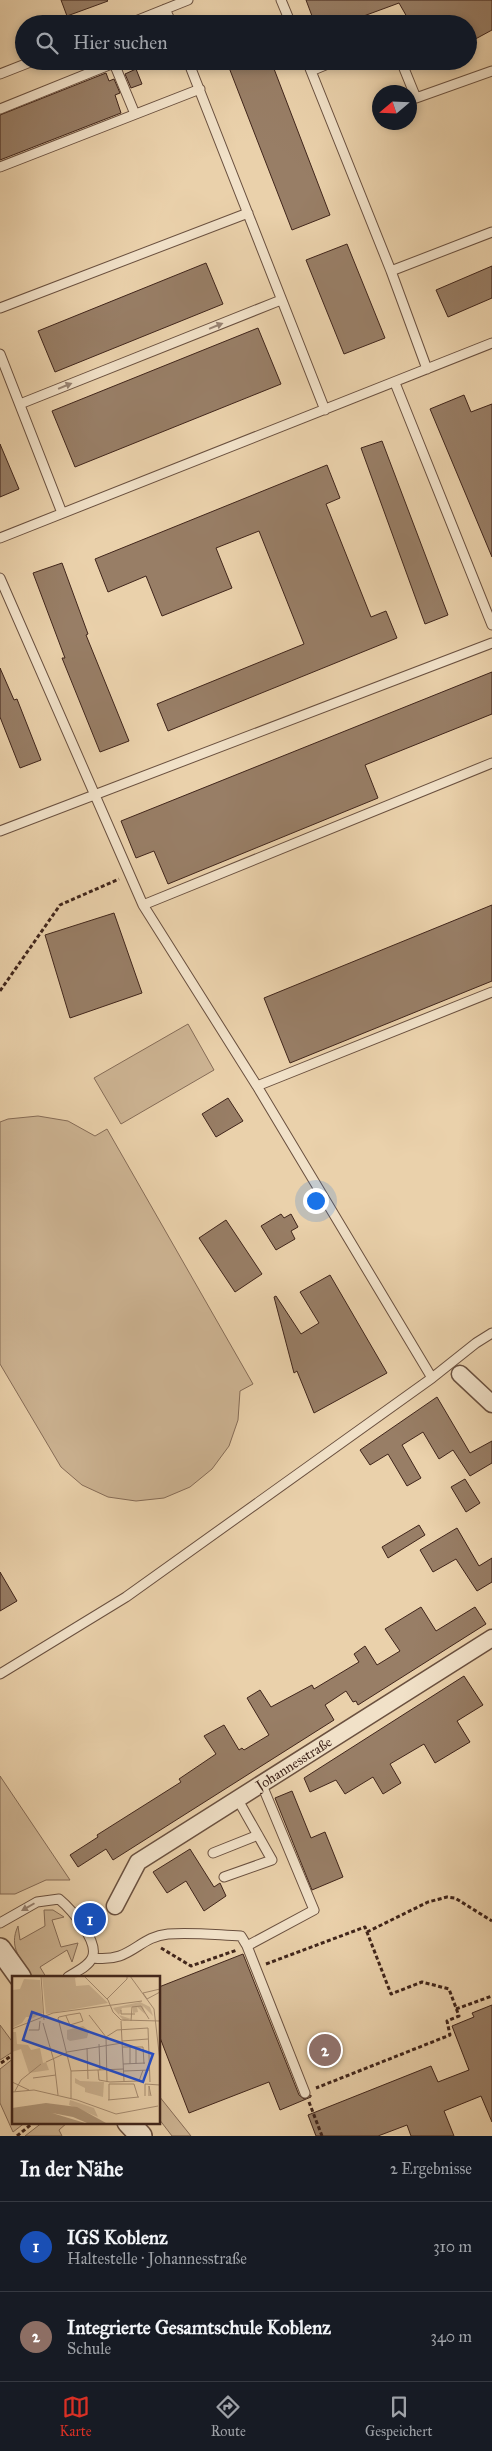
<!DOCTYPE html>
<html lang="de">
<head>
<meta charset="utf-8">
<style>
	:root { --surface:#171b24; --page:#242831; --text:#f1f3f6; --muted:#9ea1a6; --line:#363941; --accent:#d93025 }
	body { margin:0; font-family:"IM FELL Great Primer",serif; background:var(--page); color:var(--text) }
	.compass { position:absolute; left:372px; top:85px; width:45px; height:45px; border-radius:50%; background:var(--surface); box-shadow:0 2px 8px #0003; rotate:251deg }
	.you { position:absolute; left:315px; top:1200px; width:18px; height:18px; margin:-12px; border:4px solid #fff; border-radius:50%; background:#1a73e8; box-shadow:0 0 0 8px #1a73e833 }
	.badge { display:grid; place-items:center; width:32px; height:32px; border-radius:50%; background:var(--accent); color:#fff; font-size:16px; font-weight:700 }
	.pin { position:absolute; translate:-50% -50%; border:2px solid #fff; box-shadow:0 1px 5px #0006 }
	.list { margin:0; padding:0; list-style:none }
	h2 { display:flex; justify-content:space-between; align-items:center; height:65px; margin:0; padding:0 20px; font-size:21px }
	h2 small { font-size:16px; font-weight:400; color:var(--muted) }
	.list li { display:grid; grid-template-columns:32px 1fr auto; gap:15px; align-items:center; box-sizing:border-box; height:90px; padding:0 20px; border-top:1px solid var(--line) }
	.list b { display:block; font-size:19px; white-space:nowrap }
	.list p { margin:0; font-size:16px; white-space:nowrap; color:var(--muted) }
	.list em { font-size:16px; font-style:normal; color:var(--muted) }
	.icon { flex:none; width:28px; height:28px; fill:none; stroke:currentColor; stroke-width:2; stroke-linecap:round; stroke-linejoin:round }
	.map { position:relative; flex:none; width:492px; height:2136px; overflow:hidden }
	.search { position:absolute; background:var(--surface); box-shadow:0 2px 8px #0003; left:15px; right:15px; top:15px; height:55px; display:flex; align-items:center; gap:12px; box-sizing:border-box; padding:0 18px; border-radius:28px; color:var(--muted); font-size:19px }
	.sheet { height:245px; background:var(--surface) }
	nav { display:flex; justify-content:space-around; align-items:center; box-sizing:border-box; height:70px; border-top:1px solid var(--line); background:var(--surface); font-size:14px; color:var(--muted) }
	nav a { display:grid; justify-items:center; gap:2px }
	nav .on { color:var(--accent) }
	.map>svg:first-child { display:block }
	.green { fill:#cdb493; stroke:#866c57 }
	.building { fill:#987e66; stroke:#40251b }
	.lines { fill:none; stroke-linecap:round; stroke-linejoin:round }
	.service-casing { stroke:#6a503f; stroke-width:11 }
	.minor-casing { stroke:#6a503f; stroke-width:19 }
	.tertiary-casing { stroke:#6a503f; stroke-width:24 }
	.path { stroke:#40251b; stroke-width:3; stroke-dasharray:4 2.5; stroke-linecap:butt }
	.service { stroke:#f1e1c8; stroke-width:9 }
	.minor { stroke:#f1e1c8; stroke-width:16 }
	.tertiary { stroke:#f1e1c8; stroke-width:21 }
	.oneway { fill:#988372 }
	.labels { text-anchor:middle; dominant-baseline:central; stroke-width:4; stroke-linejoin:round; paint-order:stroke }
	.street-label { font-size:14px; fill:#40251b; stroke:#f1e1c8 }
	.inset-river { fill:none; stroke:#b0977a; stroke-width:2.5 }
	.inset-road { fill:none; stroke:#a68c71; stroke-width:1 }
	.view { fill:#1d4ed8; fill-opacity:0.15; stroke:#1d4ed8; stroke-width:2.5 }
	.inset-edge { fill:none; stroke:#40251b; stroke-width:2.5 }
</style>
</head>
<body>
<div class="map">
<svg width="492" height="2136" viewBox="0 0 492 2136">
	<rect width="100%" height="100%" fill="#ead1ab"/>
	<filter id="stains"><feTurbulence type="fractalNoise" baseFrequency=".004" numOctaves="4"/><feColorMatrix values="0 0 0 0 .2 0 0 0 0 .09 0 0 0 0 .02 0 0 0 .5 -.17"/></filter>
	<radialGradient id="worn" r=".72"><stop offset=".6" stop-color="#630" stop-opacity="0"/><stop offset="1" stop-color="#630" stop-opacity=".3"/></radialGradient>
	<!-- green -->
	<path class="green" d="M188,1024L214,1070L121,1124L94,1078Z
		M38,1116L68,1121L95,1136L107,1129L253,1384L240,1391L238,1420L229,1446L212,1469L190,1487L164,1498L136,1501L108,1497L82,1485L61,1467L0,1364V1122L8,1119Z
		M0,1776L70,1880H46L15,1894H0Z
		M44,1910H53L64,1917L52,1920L61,1947L78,1943L72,1962L67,1950L40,1967L46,1977H33C21,1959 8,1948 18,1926L20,1940L45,1926Z
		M0,2025L14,2044V2051L0,2060Z
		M14,2058V2122H26L13,2132L0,2103V2069Z
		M159,2096L191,2136H172L159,2119Z
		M43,2122H68L59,2130L62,2136H25Z"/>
	<!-- building -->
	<path class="building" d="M61,0H107L108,1L67,16Z
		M306,0H492V30L468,43V24H411L399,3L342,24H315Z
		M239,61H271L330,215L292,230L228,65Z
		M136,69L142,84L131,88L125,74Z
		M106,73L109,81L114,79L120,93L115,95L121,113L0,160V115Z
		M347,244L385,338L344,354L306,260Z
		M206,263L223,304L55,372L38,331Z
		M492,266V298L448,317L436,290Z
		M258,328L281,384L75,467L52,411Z
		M464,395L471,412L492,404V557L430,409Z
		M382,441L448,615L425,624L361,448Z
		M0,444L19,489L0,497Z
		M327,465L340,498L326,504L371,617L386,611L397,638L168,731L157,704L304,644L259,531L216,548L232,588L162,616L146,576L108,592L95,559Z
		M62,563L88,634L86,635L129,741L100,752L62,658H65L33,573Z
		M0,668L14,700L17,699L41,760L20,768L0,717Z
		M492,672V714L365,765L378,798L168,884L154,851L136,858L121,821Z
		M492,905V981L290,1063L264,998Z
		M114,913L142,993L70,1018L45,935Z
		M228,1098L243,1121L216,1137L202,1114Z
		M281,1214L284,1218L291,1214L298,1227L291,1231L295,1239L276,1250L261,1226Z
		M226,1220L262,1274L235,1292L199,1238Z
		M330,1275L387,1373L314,1413L297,1371L294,1373L274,1297L276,1296L301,1334L319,1323L300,1292Z
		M437,1397L470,1453L492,1441V1463L470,1476L453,1450L439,1459L423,1432L402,1445L421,1478L407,1486L388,1454L370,1465L360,1450Z
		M465,1479L480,1503L466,1512L451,1487Z
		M419,1525L425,1535L388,1558L382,1547Z
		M457,1528L479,1566L492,1558V1582L477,1591L456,1559L433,1572L420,1550Z
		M0,1572L17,1601L0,1611Z
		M421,1607L436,1631L475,1607L486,1624L358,1705L356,1701L353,1702L346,1691L325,1705L334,1720L113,1860L106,1849L78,1867L70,1855L98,1837L97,1835L181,1782L179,1779L216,1754L204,1736L224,1725L239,1750L242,1748L244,1750L269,1735L247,1698L260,1690L271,1707L312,1685L314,1689L359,1662L354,1654L365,1646L377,1665L400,1651L385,1629Z
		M464,1676L483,1705L457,1721L470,1742L435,1763L424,1744L390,1764L401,1783L383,1794L373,1777L345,1794L336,1780L310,1792L304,1778Z
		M292,1791L311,1838L325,1832L343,1877L312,1890L275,1798Z
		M190,1849L214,1887L220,1883L226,1896L204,1911L186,1881L167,1893L153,1872Z
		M243,1954L299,2095L304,2099L311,2095V2097L280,2110L269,2082L189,2113L159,2035V1987Z
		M492,2005V2122L481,2096L444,2111L454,2136H411L407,2125L378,2136H316L308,2115L431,2066L438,2082L469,2070L452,2026L474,2017L472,2013Z"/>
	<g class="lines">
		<!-- service casing -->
		<g class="service-casing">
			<path id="service" d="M281,0L291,24
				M165,9L172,24
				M128,24L188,0
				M113,61L135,114
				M188,61L325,410
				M307,61L391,271L427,369
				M401,61L416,98L492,71
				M311,71L335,61
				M0,74L33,61
				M0,109L114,63
				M0,167L200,89
				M391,271L492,232
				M0,308L248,213
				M0,354L62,513
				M395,383L492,625
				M20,404L281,300
				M0,538L492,343
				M0,578L143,905L257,1086L432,1378
				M0,831L492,643
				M143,905L492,763
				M257,1086L492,992
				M0,1674L126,1597L432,1378L476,1343L492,1333
				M213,1853L258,1835
				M224,1877L272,1860L238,1800
				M0,1923L37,1902L59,1899C71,1909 100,1942 92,1958C88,1967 75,1972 68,1977
				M247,1946L314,1910L262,1785
				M93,1958C132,1963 137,1937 168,1934C192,1932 217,1935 241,1936L247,1946L305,2093"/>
		</g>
		<!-- minor casing -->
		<g class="minor-casing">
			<g id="minor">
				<path d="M460,1374L492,1404"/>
				<path id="s1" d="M115,1906L138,1862L492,1638"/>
			</g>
		</g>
		<!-- tertiary casing -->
		<g class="tertiary-casing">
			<path id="tertiary" d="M0,1949L20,1977
				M128,2122L141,2136"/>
		</g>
		<!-- path -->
		<path class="path" d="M0,991L60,905L119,879
			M91,1919L103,1912
			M367,1932L428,1902L447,1897L455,1898L492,1921
			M161,1948L191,1966L237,1950
			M266,1964L365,1927L391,1994L422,1982L449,1989L459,2016L447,2021L450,2035L316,2088
			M456,2009L492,1996
			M1,2063L14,2054
			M309,2102L322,2136
			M17,2136L34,2122"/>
		<!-- service -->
		<use href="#service" class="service"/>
		<!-- minor -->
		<use href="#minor" class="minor"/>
		<!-- tertiary -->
		<use href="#tertiary" class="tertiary"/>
	</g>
	<!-- one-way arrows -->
	<defs><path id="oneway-solid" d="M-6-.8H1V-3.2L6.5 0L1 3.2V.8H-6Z" transform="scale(1.25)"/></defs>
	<g class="oneway">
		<use href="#oneway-solid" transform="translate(216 326) rotate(-22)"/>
		<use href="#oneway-solid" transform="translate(65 386) rotate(-22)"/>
		<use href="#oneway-solid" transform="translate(28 1907) rotate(150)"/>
	</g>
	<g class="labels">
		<!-- street labels -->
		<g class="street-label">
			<text stroke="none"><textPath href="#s1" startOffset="234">Johannesstraße</textPath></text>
		</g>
	</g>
	<!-- overview -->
	<g transform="translate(12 1976)">
		<rect width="148" height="148" fill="#ead1ab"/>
		<path d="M30,0H68L63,2L64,10L77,9L96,27L34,38ZM12,3L28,4L31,37L11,47L20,41H14L10,47L0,52V14L8,13ZM128,26L138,31L141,40L131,30L133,38L125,31L126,36L121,37V31L110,32L107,39L119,43L112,45L101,32ZM71,50L77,55L75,62L58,65L55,63V54ZM0,56H4L5,68L16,69L19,74L28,72L31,87L34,86L37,94L17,97L9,73L0,76ZM63,102L68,105L92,106L91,121L73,116V112L63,107ZM58,124L82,132L86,141L57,129Z" fill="#cdb493"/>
		<path d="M34,127L65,131L94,147H75L61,141L40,137L73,147H0V132Z" fill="#b0977a"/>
		<path class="inset-river" d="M2,147L16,139L41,133L89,147"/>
		<path class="inset-road" d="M29,0L32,44M72,0L96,24L101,36L109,44L148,45M118,0L142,33L148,85M148,13L131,17L135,23L148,16M95,23L115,3V0M109,34V38H123M77,39L94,61M54,40L58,49L71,45L68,37L56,39L47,41L46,42L59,95V123M109,45L112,105M119,45L120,31L129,30L137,43M31,47L42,85L46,119M0,53L41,37L130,25M17,54H27L28,45M110,65L136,63M87,68L88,94M111,71H131L132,88M118,71V88M124,71V88M75,72L76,103M55,76L110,67M34,86L54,77M111,88L133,87M86,94L87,104L98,106L127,105L131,94M59,95L112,93M112,95L138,94M21,102L44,99M0,106L17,114M95,106L94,61L105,54L136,52L138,106M3,115L9,104L29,88M0,116L22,114L65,124L104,138L146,130M133,120V108L148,109M137,120V110L139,120M96,124L127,121M97,124V108H122L126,121"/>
		<path class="view" d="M20,36L141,78L131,106L11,64Z"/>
		<rect width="148" height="148" class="inset-edge"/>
	</g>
	<rect width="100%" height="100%" filter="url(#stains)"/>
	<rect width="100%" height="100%" fill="url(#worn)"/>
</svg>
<svg class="compass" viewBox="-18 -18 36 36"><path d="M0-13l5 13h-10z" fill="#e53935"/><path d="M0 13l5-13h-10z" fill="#9ea1a6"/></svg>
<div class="you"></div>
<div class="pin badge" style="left:90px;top:1919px;background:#1a4fb4">1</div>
<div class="pin badge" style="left:325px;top:2050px;background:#8d6e63">2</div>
<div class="search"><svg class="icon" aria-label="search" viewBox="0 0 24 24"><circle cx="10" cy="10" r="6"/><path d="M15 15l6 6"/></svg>Hier suchen</div>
</div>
<section class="sheet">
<h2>In der Nähe<small>2 Ergebnisse</small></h2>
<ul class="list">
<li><span class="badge" style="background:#1a4fb4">1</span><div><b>IGS Koblenz</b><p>Haltestelle · Johannesstraße</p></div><em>310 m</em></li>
<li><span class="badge" style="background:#8d6e63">2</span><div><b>Integrierte Gesamtschule Koblenz</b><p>Schule</p></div><em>340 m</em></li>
</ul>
</section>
<nav>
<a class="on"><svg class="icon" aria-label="map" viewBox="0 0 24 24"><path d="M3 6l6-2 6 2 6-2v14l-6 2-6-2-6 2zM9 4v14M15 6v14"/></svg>Karte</a>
<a><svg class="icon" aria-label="directions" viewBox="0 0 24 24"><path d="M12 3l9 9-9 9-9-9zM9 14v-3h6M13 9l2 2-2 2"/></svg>Route</a>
<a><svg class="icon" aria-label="saved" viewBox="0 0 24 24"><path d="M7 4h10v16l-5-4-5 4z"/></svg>Gespeichert</a>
</nav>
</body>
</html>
